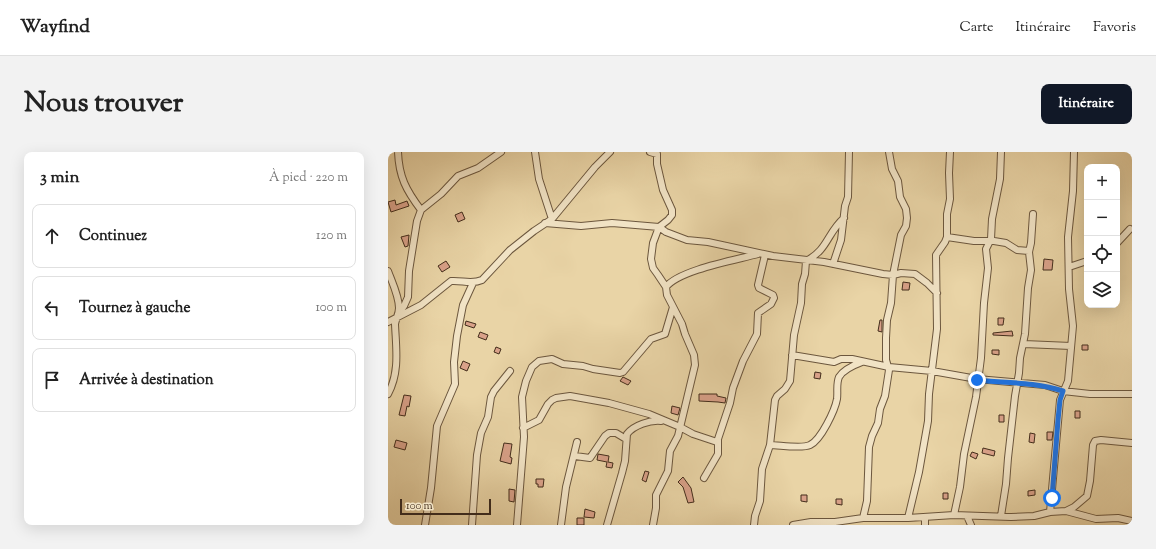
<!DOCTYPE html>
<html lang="fr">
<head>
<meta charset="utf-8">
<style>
	:root { --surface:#fff; --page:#f2f2f2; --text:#222; --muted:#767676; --line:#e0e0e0; --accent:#111827 }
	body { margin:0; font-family:"Sorts Mill Goudy",serif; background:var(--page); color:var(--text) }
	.controls { position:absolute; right:12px; top:12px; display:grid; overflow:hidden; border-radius:8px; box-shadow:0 4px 16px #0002 }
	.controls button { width:36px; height:36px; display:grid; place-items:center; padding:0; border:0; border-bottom:1px solid var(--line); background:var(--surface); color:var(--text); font:20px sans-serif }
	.scale { position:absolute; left:12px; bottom:10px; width:91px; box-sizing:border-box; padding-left:4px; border:2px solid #432d1b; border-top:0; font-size:11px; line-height:14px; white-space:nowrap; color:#432d1b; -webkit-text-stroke:3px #f1e3c5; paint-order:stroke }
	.stop { position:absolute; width:12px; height:12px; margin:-9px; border:3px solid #1a73e8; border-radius:50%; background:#fff }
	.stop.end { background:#1a73e8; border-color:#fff; box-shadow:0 1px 4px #0008 }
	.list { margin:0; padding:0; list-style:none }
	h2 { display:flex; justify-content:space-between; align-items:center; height:52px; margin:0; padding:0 16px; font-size:17px }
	h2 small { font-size:13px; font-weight:400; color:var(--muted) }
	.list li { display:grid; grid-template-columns:26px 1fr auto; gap:12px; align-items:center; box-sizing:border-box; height:64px; margin:0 8px 8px; padding:0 8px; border:1px solid var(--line); border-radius:8px }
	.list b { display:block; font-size:15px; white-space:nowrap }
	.list em { font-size:13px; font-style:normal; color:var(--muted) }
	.icon { flex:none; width:22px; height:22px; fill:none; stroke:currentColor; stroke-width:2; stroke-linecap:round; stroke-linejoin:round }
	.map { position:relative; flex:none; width:744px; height:373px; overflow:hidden; border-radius:8px }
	header { display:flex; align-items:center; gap:24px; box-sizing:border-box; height:56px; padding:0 20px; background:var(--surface); border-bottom:1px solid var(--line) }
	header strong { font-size:19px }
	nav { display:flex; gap:22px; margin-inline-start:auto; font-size:14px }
	.intro { display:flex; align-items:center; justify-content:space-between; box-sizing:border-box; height:96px; padding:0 24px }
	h1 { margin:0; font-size:28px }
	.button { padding:10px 18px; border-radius:8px; background:var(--accent); color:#fff; font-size:14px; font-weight:700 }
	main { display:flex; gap:24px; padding:0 24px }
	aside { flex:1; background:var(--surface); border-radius:8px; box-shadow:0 4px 16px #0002 }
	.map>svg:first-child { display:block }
	.building { fill:#d9a189; stroke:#432d1b }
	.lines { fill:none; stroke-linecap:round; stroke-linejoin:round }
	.minor-casing { stroke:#6c573e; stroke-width:8 }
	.minor { stroke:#f1e3c5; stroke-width:6 }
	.route { stroke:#1a73e8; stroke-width:5 }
</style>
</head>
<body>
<header>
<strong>Wayfind</strong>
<nav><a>Carte</a><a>Itinéraire</a><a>Favoris</a></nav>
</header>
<div class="intro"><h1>Nous trouver</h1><a class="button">Itinéraire</a></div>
<main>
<aside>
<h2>3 min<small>À pied · 220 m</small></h2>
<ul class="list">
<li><svg class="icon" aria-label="ahead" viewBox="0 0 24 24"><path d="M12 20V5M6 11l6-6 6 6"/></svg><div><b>Continuez</b></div><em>120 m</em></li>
<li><svg class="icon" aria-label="left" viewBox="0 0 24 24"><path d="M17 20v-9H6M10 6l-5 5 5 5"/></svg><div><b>Tournez à gauche</b></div><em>100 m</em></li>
<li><svg class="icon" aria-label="arrive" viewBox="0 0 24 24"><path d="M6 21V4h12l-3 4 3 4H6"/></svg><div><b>Arrivée à destination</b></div></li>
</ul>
</aside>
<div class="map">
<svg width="744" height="373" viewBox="0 0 744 373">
	<rect width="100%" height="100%" fill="#e9d4a6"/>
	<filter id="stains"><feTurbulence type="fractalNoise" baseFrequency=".005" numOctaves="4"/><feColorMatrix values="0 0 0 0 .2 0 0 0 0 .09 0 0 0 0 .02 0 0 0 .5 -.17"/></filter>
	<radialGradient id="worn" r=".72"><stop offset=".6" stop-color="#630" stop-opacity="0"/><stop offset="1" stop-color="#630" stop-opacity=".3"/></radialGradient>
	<!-- building -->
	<path class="building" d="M7,48L8,53L19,49L21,54L3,60L0,50Z
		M74,60L77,67L70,70L67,63Z
		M21,83L20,94L17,95L13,85Z
		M656,107L665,108L664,118H655Z
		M58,109L62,115L54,120L50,114Z
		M515,130L522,131L521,138H514Z
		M610,166H616L615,173H610Z
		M492,168H494V180L490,179Z
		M78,169L88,172L86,176L77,173Z
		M624,179L625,184L605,183V181Z
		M92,180L100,183L98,188L90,185Z
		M694,193H700V198H694Z
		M108,195L113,197L111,202L106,200Z
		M604,198H611V203L604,202Z
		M75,209L82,212L79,219L72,216Z
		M427,220L433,221L432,227L426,226Z
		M235,225L243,229L240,233L232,229Z
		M311,242H329V244L338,246L337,251L330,250L311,249Z
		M16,243L23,244L21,255L19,254L17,264L11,263Z
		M284,254L292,256L290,263L283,261Z
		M687,259H692V266H687Z
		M611,263H616V270H611Z
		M659,280H665L664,288H659Z
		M642,281L647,282L646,291L641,290Z
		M8,288L19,291L17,298L6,295Z
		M116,291L124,292L122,305L124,306L123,312L112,309Z
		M595,296L607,299L606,304L594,301Z
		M584,300L590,302L588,307L582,304Z
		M210,302L221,304L220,310L225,311L224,316L218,315L219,310L209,308Z
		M257,319L261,320L258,330L254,328Z
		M295,325L303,336L306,350L300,351L295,335L290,330Z
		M148,327H156L155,335H150V332H148Z
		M121,337L127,338L126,350L121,349Z
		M647,338V343L640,344V339Z
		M555,341H560V347H555Z
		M413,343H419V350L413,349Z
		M448,347H454V353L448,352Z
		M197,357L207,360L206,366L196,365Z
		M189,366H196V373H189Z"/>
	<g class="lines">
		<!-- minor casing -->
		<g class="minor-casing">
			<path id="minor" d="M10,0C11,25 18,38 33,58
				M147,0L151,27L164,67
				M262,0L269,2V12L275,38L284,58V63L280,68L271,75L265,91L263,107L265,116L270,123L278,135
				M157,71L193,74L224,71L271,75L278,80L299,88L320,90L385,104L436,110L495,122L505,123L513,121L527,122L539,131L549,141
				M559,85L586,89H606L618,91L629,98L641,99
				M729,91L742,77
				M445,112L453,88L457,54L460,45L461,0
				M681,115L699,109
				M0,119C4,130 11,144 11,156C11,162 8,166 7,172C8,196 12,220 0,242
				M11,160L16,154L20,145L21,119L29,69L33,58L53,42L70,24L90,16L113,0
				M0,170L33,153L63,129C74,128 83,133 94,128L122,98L146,79L164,67L207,15L222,0
				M636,192L683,194
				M404,203L446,210L453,207H464L501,215L544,219L589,227L657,233L675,239L702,242H744
				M135,276L151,268L160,252L164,248L168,246L182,244L221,251L261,262L292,275L305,282L329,290
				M382,293C391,293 414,297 422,293C433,288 447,258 449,247C450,240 448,232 451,225C455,218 466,213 474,210
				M187,304L202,306L217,284L221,281H228L238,287
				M316,326L330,302V287L342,251L345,236L355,209L369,182L370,161L383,152L386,146L385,143L371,136L370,133L377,103
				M678,359L708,367L730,366L744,369
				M662,360L672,248L680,229L685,174L681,137L680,85L685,39L686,0
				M566,363L572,335L576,302L588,245L593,206L596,151L600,116L598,97L603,87L604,67L612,27L613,0
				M579,364L583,373
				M613,364L618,332L620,306L627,244L631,221L632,206L637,182L640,136L643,118L641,100L643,91L645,62
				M537,365V373
				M475,366L479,349L481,295L484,284L490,271L492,257L497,244L501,218L498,208V186L499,168L503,151L505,123L513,83L518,74L519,66L518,57L512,45L510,29L504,17L501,0
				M520,366L531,320L540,269L541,242L549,177L548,103L557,90L559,85V62L562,47L561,21L562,0
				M37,373L43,336L49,274L67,232L66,210L69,184L75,153L85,131
				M84,373L89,303L93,281L100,265L103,245L106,239L122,219
				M129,373L136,285L134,245L138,229L144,215L151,209L164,207L175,212L195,214L205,217L232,221L235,220L263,187L277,182L285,155
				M173,373L178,335L189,290
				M219,373L234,321L237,309L239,282C246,273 262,268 273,269
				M265,373L268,356V343L280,319L282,299L290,284L307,213L306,203L297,182L294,172L279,143L278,135C291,118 348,108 370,102
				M366,373L367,364L372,349L374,317L382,293L387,248L389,244L397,237L402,229L406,183L413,151L414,132L417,122L418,109C440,98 439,81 456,66
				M405,373L423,370H447L475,366H520L566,363L623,365L646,364L662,360L678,359L686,355L699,344L702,329L705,293L707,289L713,288L744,291"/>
		</g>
		<!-- minor -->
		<use href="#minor" class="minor"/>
	</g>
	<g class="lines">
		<!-- route -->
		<path class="route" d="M589,228C618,231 647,230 675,239L672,248L670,268L664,346"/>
	</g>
	<rect width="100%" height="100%" filter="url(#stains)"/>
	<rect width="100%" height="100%" fill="url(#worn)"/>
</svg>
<div class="controls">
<button>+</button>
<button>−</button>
<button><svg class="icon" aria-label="locate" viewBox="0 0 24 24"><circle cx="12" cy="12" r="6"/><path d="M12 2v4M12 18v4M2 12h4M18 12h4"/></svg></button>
<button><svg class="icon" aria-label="layers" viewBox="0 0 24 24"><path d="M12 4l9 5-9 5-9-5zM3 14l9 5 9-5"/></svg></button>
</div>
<div class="scale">100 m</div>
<div class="stop" style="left:664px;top:346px"></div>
<div class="stop end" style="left:589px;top:228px"></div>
</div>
</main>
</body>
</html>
